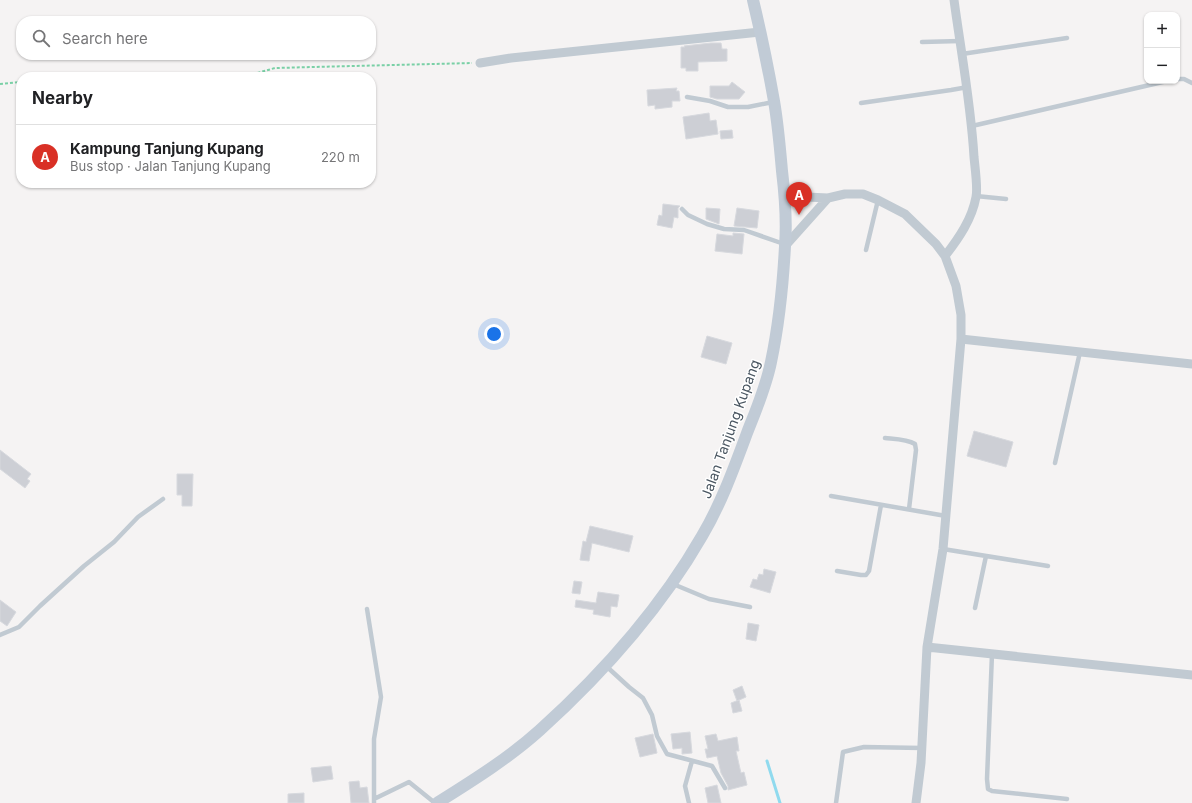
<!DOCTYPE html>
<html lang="en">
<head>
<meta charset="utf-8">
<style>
	:root { --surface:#fff; --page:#f2f2f2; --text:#202124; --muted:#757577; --line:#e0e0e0; --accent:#d93025 }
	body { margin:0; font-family:Inter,sans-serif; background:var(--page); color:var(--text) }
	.controls { position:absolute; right:12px; top:12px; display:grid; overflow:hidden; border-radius:8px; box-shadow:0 1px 3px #0004 }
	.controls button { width:36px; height:36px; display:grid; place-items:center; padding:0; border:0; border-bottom:1px solid var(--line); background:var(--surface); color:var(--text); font:20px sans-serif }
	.you { position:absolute; left:494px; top:334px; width:14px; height:14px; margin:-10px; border:3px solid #fff; border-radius:50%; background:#1a73e8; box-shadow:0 0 0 6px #1a73e833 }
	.badge { display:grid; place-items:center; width:26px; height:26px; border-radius:50%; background:var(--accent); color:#fff; font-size:13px; font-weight:700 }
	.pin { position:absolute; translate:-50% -33px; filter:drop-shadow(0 1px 2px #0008) }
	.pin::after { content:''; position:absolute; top:21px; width:14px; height:12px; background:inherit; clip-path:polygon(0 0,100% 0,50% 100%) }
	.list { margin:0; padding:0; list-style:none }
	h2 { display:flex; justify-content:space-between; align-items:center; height:52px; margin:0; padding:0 16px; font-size:17px }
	h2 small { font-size:13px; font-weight:400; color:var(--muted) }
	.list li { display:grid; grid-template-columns:26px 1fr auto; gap:12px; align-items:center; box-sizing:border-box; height:64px; padding:0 16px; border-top:1px solid var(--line) }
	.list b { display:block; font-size:15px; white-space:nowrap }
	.list p { margin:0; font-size:13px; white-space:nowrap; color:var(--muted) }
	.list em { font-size:13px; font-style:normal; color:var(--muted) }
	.icon { flex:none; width:22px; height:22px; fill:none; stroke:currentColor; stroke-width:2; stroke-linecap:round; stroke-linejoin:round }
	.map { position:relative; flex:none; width:1192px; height:803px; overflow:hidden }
	.search { position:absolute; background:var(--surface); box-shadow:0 1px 3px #0004; left:16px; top:16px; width:360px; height:44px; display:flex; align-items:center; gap:10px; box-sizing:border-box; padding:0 14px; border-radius:16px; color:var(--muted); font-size:15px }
	.panel { position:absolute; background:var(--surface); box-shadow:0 1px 3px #0004; left:16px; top:72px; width:360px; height:116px; border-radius:16px }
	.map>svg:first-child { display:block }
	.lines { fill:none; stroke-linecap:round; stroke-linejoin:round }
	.stream { stroke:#90daee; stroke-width:3 }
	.building { fill:#cdcfd5; stroke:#d7d9de }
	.path { stroke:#7ad0a6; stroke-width:2; stroke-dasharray:3 2; stroke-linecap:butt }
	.lane { stroke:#c1cad2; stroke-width:4.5 }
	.street { stroke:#c1cad2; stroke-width:9 }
	.secondary { stroke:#c1cbd6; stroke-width:12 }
	.labels { text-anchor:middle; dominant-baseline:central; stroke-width:3; stroke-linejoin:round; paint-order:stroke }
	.street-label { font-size:14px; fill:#4a5661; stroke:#fff }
</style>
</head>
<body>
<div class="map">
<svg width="1192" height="803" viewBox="0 0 1192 803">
	<rect width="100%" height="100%" fill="#f5f3f3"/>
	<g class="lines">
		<!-- stream -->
		<path class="stream" d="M767,761L780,803"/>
	</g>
	<!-- building -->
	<path class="building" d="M711,43H721L722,49H727V61L698,62V71H686V68H681V47H685L684,46Z
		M732,82L745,92L739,99H717L710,97V86H729Z
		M677,88L676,91H679L680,101H672V107L655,109V105L648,106L647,90Z
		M709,113L710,121L716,120L718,134L686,139L683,117Z
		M732,130L733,138L721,139L720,131Z
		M663,204L680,206L678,208V218L674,217L672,228L657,225L659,215L662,216Z
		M706,208L720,209L719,224L706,219Z
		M737,208L759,211L757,228L734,226Z
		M733,233L744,234L742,254L715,251L717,234L733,236Z
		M707,336L732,343L726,364L701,357Z
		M974,431L1013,442L1006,467L967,456Z
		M0,450L31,474L27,479L30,481L25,488L0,469Z
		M177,474H193L192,506H182V495H177Z
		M590,526L633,536L629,552L592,543L589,561L580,560L583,541L586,542Z
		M764,569L776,572L770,593L750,587L753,579L757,580L759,574L763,575Z
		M574,581L582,582L580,594L572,593Z
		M598,592L619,595L617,607L611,606L610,617L593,614L594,610L575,607L576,600L596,603Z
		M0,600L16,612L7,626L0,621Z
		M748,623L759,625L756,641L746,639Z
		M742,686L746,697L737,701L733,690Z
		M739,700L742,711L733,713L731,703Z
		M690,732L692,753L682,754V748L673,749L671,734Z
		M653,734L657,753L640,757L635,738Z
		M716,734L718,741L737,737L739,751H736L741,773L744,772L747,785L728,790V786L721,773L717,756L707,758L705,749H708L705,736Z
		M331,766L333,779L313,782L311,768Z
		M359,781L360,788L367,787L369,803H351L349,782Z
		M717,785L721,803H708L705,788Z
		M304,793V803H288V794Z"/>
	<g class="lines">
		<!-- path -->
		<path class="path" d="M243,77L275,68L472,63
			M0,84L21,82"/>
		<!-- lane -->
		<path class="lane" d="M922,42L960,41
			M962,54L1067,38
			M1177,79H1184L1192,83
			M687,97L710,101L728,107H748L773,102
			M861,103L951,90L968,87
			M972,126L1167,81
			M976,196L1006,199
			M682,209L688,215L707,224L724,229L744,230L784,244
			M866,250L878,200
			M885,438C895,439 907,439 915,444L916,450L909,509
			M1055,463L1080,352
			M831,496L946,516
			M943,549L1048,566
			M837,571L861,575H866L869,571L881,505
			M673,584L709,599L750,607
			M975,608L986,556
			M367,609L381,697L374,739V799
			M0,635L19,627L40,606L84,566L114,542L138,517L163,499
			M992,654L987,779L988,789L992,791L1067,799
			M606,666L629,687L643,698L652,715L657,736L667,754L712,766L725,788
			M374,803V799L409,782L435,803
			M689,803L685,786L692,761
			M836,803L843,752L864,747L922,748"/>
		<!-- street -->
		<path class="street" d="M480,63L511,58L760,32
			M785,196L828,198L845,194H863L878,200L905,214L936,244L945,256L956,286L961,315V339L943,549L927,647L921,763L916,803
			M786,245L828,198
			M945,256C959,238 972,219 976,197C978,188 975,168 974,157C971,104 961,52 954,0
			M961,339L1192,364
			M927,647L1192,675"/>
		<!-- secondary -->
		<path class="secondary" d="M437,803C472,781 509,758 540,730C602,674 660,609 702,536C721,504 734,468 747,433C756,410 766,387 771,362C779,324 783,284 785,246C787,221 785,196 782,171C780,148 778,124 774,101C768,67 761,33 753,0"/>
	</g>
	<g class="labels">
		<!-- street labels -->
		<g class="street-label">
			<text transform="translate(730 429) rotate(-70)">Jalan Tanjung Kupang</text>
		</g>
	</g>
</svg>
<div class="controls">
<button>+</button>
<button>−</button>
</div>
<div class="you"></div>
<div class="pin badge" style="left:799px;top:215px">A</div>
<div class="search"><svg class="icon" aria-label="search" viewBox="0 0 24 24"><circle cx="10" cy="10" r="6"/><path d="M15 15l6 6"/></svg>Search here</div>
<section class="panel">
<h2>Nearby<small></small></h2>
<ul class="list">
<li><span class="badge">A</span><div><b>Kampung Tanjung Kupang</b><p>Bus stop · Jalan Tanjung Kupang</p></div><em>220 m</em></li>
</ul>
</section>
</div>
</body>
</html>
